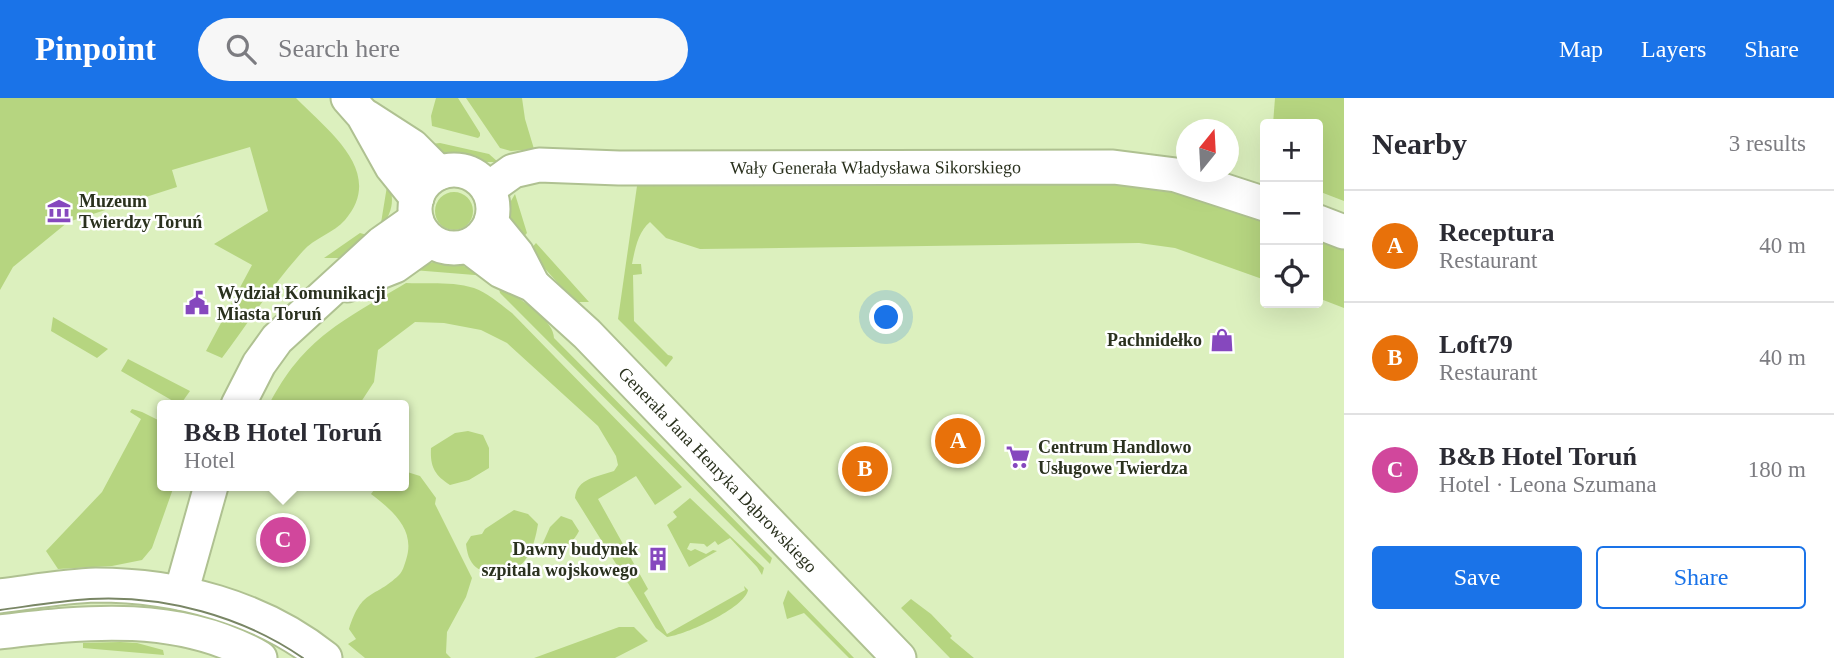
<!DOCTYPE html>
<html lang="en">
<head>
<meta charset="utf-8">
<style>
	:root { --surface:#fff; --page:#f7f7f7; --text:#2b2b33; --muted:#7c7c81; --line:#e1e1e2; --accent:#1a73e8 }
	body { margin:0; font-family:Georgia,serif; background:var(--page); color:var(--text) }
	.controls { position:absolute; right:21px; top:21px; display:grid; overflow:hidden; border-radius:7px; box-shadow:0 7px 28px #0002 }
	.controls button { width:63px; height:63px; display:grid; place-items:center; padding:0; border:0; border-bottom:2px solid var(--line); background:var(--surface); color:var(--text); font:35px sans-serif }
	.compass { position:absolute; left:1176px; top:21px; width:63px; height:63px; border-radius:50%; background:var(--surface); box-shadow:0 7px 28px #0002; rotate:18deg }
	.you { position:absolute; left:887px; top:220px; width:24px; height:24px; margin:-18px; border:5px solid #fff; border-radius:50%; background:#1a73e8; box-shadow:0 0 0 10px #1a73e833 }
	.badge { display:grid; place-items:center; width:46px; height:46px; border-radius:50%; background:var(--accent); color:#fff; font-size:23px; font-weight:700 }
	.pin { position:absolute; translate:-50% -50%; border:4px solid #fff; box-shadow:0 2px 7px #0006 }
	.popup { position:absolute; left:157px; top:302px; width:252px; height:91px; box-sizing:border-box; display:grid; place-content:center; border-radius:7px; background:var(--surface); filter:drop-shadow(0 2px 5px #0005); font-size:23px; white-space:nowrap; color:var(--muted) }
	.popup b { font-size:26px; color:var(--text) }
	.popup::after { content:''; position:absolute; left:50%; top:100%; margin-left:-14px; border:14px solid transparent; border-top-color:var(--surface) }
	.list { margin:0; padding:0; list-style:none }
	h2 { display:flex; justify-content:space-between; align-items:center; height:91px; margin:0; padding:0 28px; font-size:30px }
	h2 small { font-size:23px; font-weight:400; color:var(--muted) }
	.list li { display:grid; grid-template-columns:46px 1fr auto; gap:21px; align-items:center; box-sizing:border-box; height:112px; padding:0 28px; border-top:2px solid var(--line) }
	.list b { display:block; font-size:26px; white-space:nowrap }
	.list p { margin:0; font-size:23px; white-space:nowrap; color:var(--muted) }
	.list em { font-size:23px; font-style:normal; color:var(--muted) }
	.actions { display:flex; gap:14px; padding:21px 28px }
	.actions a { flex:1; padding:16px 0; border:2px solid var(--accent); border-radius:7px; text-align:center; font-size:24px; color:var(--accent) }
	.actions .main { background:var(--accent); color:#fff }
	.icon { flex:none; width:38px; height:38px; fill:none; stroke:currentColor; stroke-width:2; stroke-linecap:round; stroke-linejoin:round }
	.map { position:relative; flex:none; width:1344px; height:560px; overflow:hidden }
	header { display:flex; align-items:center; gap:42px; box-sizing:border-box; height:98px; padding:0 35px; background:var(--accent); color:#fff }
	header strong { font-size:33px }
	nav { display:flex; gap:38px; margin-inline-start:auto; font-size:24px }
	.search { width:490px; height:63px; background:var(--page); display:flex; align-items:center; gap:18px; box-sizing:border-box; padding:0 24px; border-radius:38px; color:var(--muted); font-size:26px }
	main { display:flex }
	aside { flex:1; background:var(--surface) }
	.map>svg:first-child { display:block }
	.green { fill:#b6d580 }
	.lines { fill:none; stroke-linecap:round; stroke-linejoin:round }
	.minor-casing { stroke:#afc191; stroke-width:37 }
	.minor { stroke:#fff; stroke-width:33 }
	.tram { stroke:#798665; stroke-width:2 }
	.labels { text-anchor:middle; dominant-baseline:central; stroke-width:5; stroke-linejoin:round; paint-order:stroke }
	.street-label { font-size:18px; fill:#2a311e; stroke:#fff }
	.poi-label { font-size:18px; font-weight:bold; fill:#2a311e; stroke:#fff; text-anchor:start }
</style>
</head>
<body>
<header>
<strong>Pinpoint</strong>
<div class="search"><svg class="icon" aria-label="search" viewBox="0 0 24 24"><circle cx="10" cy="10" r="6"/><path d="M15 15l6 6"/></svg>Search here</div>
<nav><a>Map</a><a>Layers</a><a>Share</a></nav>
</header>
<main>
<div class="map">
<svg width="1344" height="560" viewBox="0 0 1344 560">
	<rect width="100%" height="100%" fill="#dcf0be"/>
	<!-- green -->
	<path class="green" d="M0,0H296C328,33 386,74 345,122C334,135 314,140 303,153C273,186 248,225 222,260L206,253L252,167L214,146L268,113L250,49L172,72L177,89L68,124L13,169L0,192Z
		M436,0H458L480,35V38L478,40L432,28L431,18Z
		M466,0H522L525,21L534,51L511,53L500,50Z
		M1275,0H1344V103L1318,93V26H1273Z
		M440,45L489,56L498,64C477,64 444,66 431,46Z
		M388,82C395,102 393,114 380,131Z
		M1055,85H1151L1172,89L1265,123V182L1175,150L1139,145L700,151L666,140L650,124C638,134 635,151 632,166H641L642,176L633,177L634,223L668,257L672,258L673,260L666,269L618,221L637,88L639,87Z
		M435 113a19 19 0 1 1 38 0a19 19 0 1 1-38 0Z
		M515,96L527,135L520,143L505,113Z
		M360,135L371,138L343,160H324Z
		M1318,142L1344,151V210L1318,200Z
		M536,145L589,204H575L529,153Z
		M433,164C454,164 469,168 487,178L413,172Z
		M406,185C427,186 453,183 474,190C488,195 500,206 512,215L682,389L655,407L636,378L598,401L648,491L644,495L667,536L745,492L744,488L748,492C745,510 685,537 667,539L656,530L575,400C577,380 597,379 614,373L618,367L616,358L598,328L507,245L481,232L444,225L415,224L378,252L374,284L359,307H269C303,240 344,222 406,185Z
		M498,186C514,198 554,220 554,240L772,460L770,466L500,195Z
		M53,219L108,251L97,260L51,233Z
		M128,261L190,293L180,307L121,273Z
		M132,311L142,314L162,324V388H174L152,450L142,462L112,468L58,471L46,453L102,394L141,321L130,314Z
		M468,333L483,337L489,350V370L469,382L450,387C434,377 430,368 431,350L455,335Z
		M404,373L420,378L436,400L435,406L472,480L466,499L447,534L446,555L451,560H365L348,546L356,541L349,531C362,490 374,501 399,477C403,473 404,468 406,462C416,432 393,413 371,396L377,388H404Z
		M690,400L764,470L762,477L757,469L730,440L718,447L715,443L707,449L704,446L690,445L687,451L691,453L695,451L706,456L713,452L717,453L689,469L667,427L677,419L673,414Z
		M514,412L528,416L538,426C534,450 528,466 506,478C482,474 469,473 466,446L471,438L482,436L485,431Z
		M561,418L572,422L579,433C572,448 557,454 542,447L550,429Z
		M788,492L854,560H849L804,515L787,521L783,505Z
		M911,501L931,516L952,538L950,540L974,560H950L901,510Z
		M619,529H634L648,543L615,560H534Z
		M120,544L137,545L163,552L164,557L83,550V545Z"/>
	<g class="lines">
		<!-- minor casing -->
		<g class="minor-casing">
			<g id="minor">
				<path d="M348,0L363,17L392,69L417,100"/>
				<path d="M367,19L412,48L439,75"/>
				<circle cx="454" cy="111" r="39"/>
				<path id="s1" d="M488,91L513,73L539,67L619,70L1113,69L1176,77L1265,106"/>
				<path d="M491,124L517,156L533,187"/>
				<path d="M1318,124L1344,134"/>
				<path id="s2" d="M468,148L501,173L533,187L587,236L899,560"/>
				<path d="M347,187L395,168L430,143"/>
				<path d="M238,307L259,266L277,241L382,145L416,121"/>
				<path d="M181,495L211,388"/>
				<path d="M0,498C32,494 64,488 96,487C177,487 261,509 325,560"/>
				<path d="M0,534C88,523 180,514 260,560"/>
			</g>
		</g>
		<!-- minor -->
		<use href="#minor" class="minor"/>
		<!-- tram -->
		<path class="tram" d="M0,512C30,508 60,503 90,501C164,497 242,518 303,560"/>
	</g>
	<!-- icons -->
	<defs>
		<g id="museum-bare" transform="scale(1.89)"><path d="M0-6L6-3V-2H-6V-3ZM-5-1h2V3h-2ZM-1-1h2V3h-2ZM3-1h2V3H3ZM-6 4H6V6H-6Z" fill="#8648be" stroke="#fff" stroke-width="2.5" paint-order="stroke"/></g>
		<g id="civic-bare" transform="scale(1.89)"><path d="M-.6-6.5H3V-4.5H.6V-3L4-1V1h2V6H-6V1h2V-1L-.6-3ZM-1.2 2.5V6h2.4V2.5Z" fill="#8648be" stroke="#fff" stroke-width="2.5" paint-order="stroke"/></g>
		<g id="shop-bare" transform="scale(1.89)"><path d="M-5-2.5h2.3a2.7 3.5 0 0 1 5.4 0H5L5.5 6h-11ZM-1.5-2.5h3a1.5 2.3 0 0 0-3 0Z" fill="#8648be" stroke="#fff" stroke-width="2.5" paint-order="stroke"/></g>
		<g id="supermarket-bare" transform="scale(1.89)"><path d="M-6-5.5h2.5l.6 2H6L4.5 2H-2.5L-4.4-4H-6ZM-1.5 3.2a1.3 1.3 0 1 0 .1 0ZM3 3.2a1.3 1.3 0 1 0 .1 0Z" fill="#8648be" stroke="#fff" stroke-width="2.5" paint-order="stroke"/></g>
		<g id="building-bare" transform="scale(1.89)"><path d="M-4-6H4V6H1V3H-1V6H-4ZM-2.5-4.3h1.7v1.8h-1.7ZM.8-4.3h1.7v1.8H.8ZM-2.5-1h1.7V.8h-1.7ZM.8-1h1.7V.8H.8Z" fill="#8648be" stroke="#fff" stroke-width="2.5" paint-order="stroke"/></g>
	</defs>
	<g fill-rule="evenodd">
		<use href="#museum-bare" x="59" y="113"/>
		<use href="#civic-bare" x="197" y="205"/>
		<use href="#shop-bare" x="1222" y="242"/>
		<use href="#supermarket-bare" x="1018" y="359"/>
		<use href="#building-bare" x="658" y="461"/>
	</g>
	<g class="labels">
		<!-- street labels -->
		<g class="street-label">
			<text stroke="none"><textPath href="#s1" startOffset="394">Wały Generała Władysława Sikorskiego</textPath></text>
			<text stroke="none"><textPath href="#s2" startOffset="338">Generała Jana Henryka Dąbrowskiego</textPath></text>
		</g>
		<!-- poi labels -->
		<g class="poi-label">
			<text x="79" y="103">Muzeum<tspan x="79" dy="21">Twierdzy Toruń</tspan></text>
			<text x="217" y="195">Wydział Komunikacji<tspan x="217" dy="21">Miasta Toruń</tspan></text>
			<text x="1202" y="242" text-anchor="end">Pachnidełko</text>
			<text x="1038" y="349">Centrum Handlowo<tspan x="1038" dy="21">Usługowe Twierdza</tspan></text>
			<text x="638" y="451" text-anchor="end">Dawny budynek<tspan x="638" dy="21">szpitala wojskowego</tspan></text>
		</g>
	</g>
</svg>
<div class="controls">
<button>+</button>
<button>−</button>
<button><svg class="icon" aria-label="locate" viewBox="0 0 24 24"><circle cx="12" cy="12" r="6"/><path d="M12 2v4M12 18v4M2 12h4M18 12h4"/></svg></button>
</div>
<svg class="compass" viewBox="-18 -18 36 36"><path d="M0-13l5 13h-10z" fill="#e53935"/><path d="M0 13l5-13h-10z" fill="#7c7c81"/></svg>
<div class="you"></div>
<div class="pin badge" style="left:958px;top:343px;background:#e8710a">A</div>
<div class="pin badge" style="left:865px;top:371px;background:#e8710a">B</div>
<div class="pin badge" style="left:283px;top:442px;background:#d1479c">C</div>
<div class="popup"><b>B&amp;B Hotel Toruń</b>Hotel</div>
</div>
<aside>
<h2>Nearby<small>3 results</small></h2>
<ul class="list">
<li><span class="badge" style="background:#e8710a">A</span><div><b>Receptura</b><p>Restaurant</p></div><em>40 m</em></li>
<li><span class="badge" style="background:#e8710a">B</span><div><b>Loft79</b><p>Restaurant</p></div><em>40 m</em></li>
<li><span class="badge" style="background:#d1479c">C</span><div><b>B&amp;B Hotel Toruń</b><p>Hotel · Leona Szumana</p></div><em>180 m</em></li>
</ul>
<div class="actions"><a class="main">Save</a><a>Share</a></div>
</aside>
</main>
</body>
</html>
